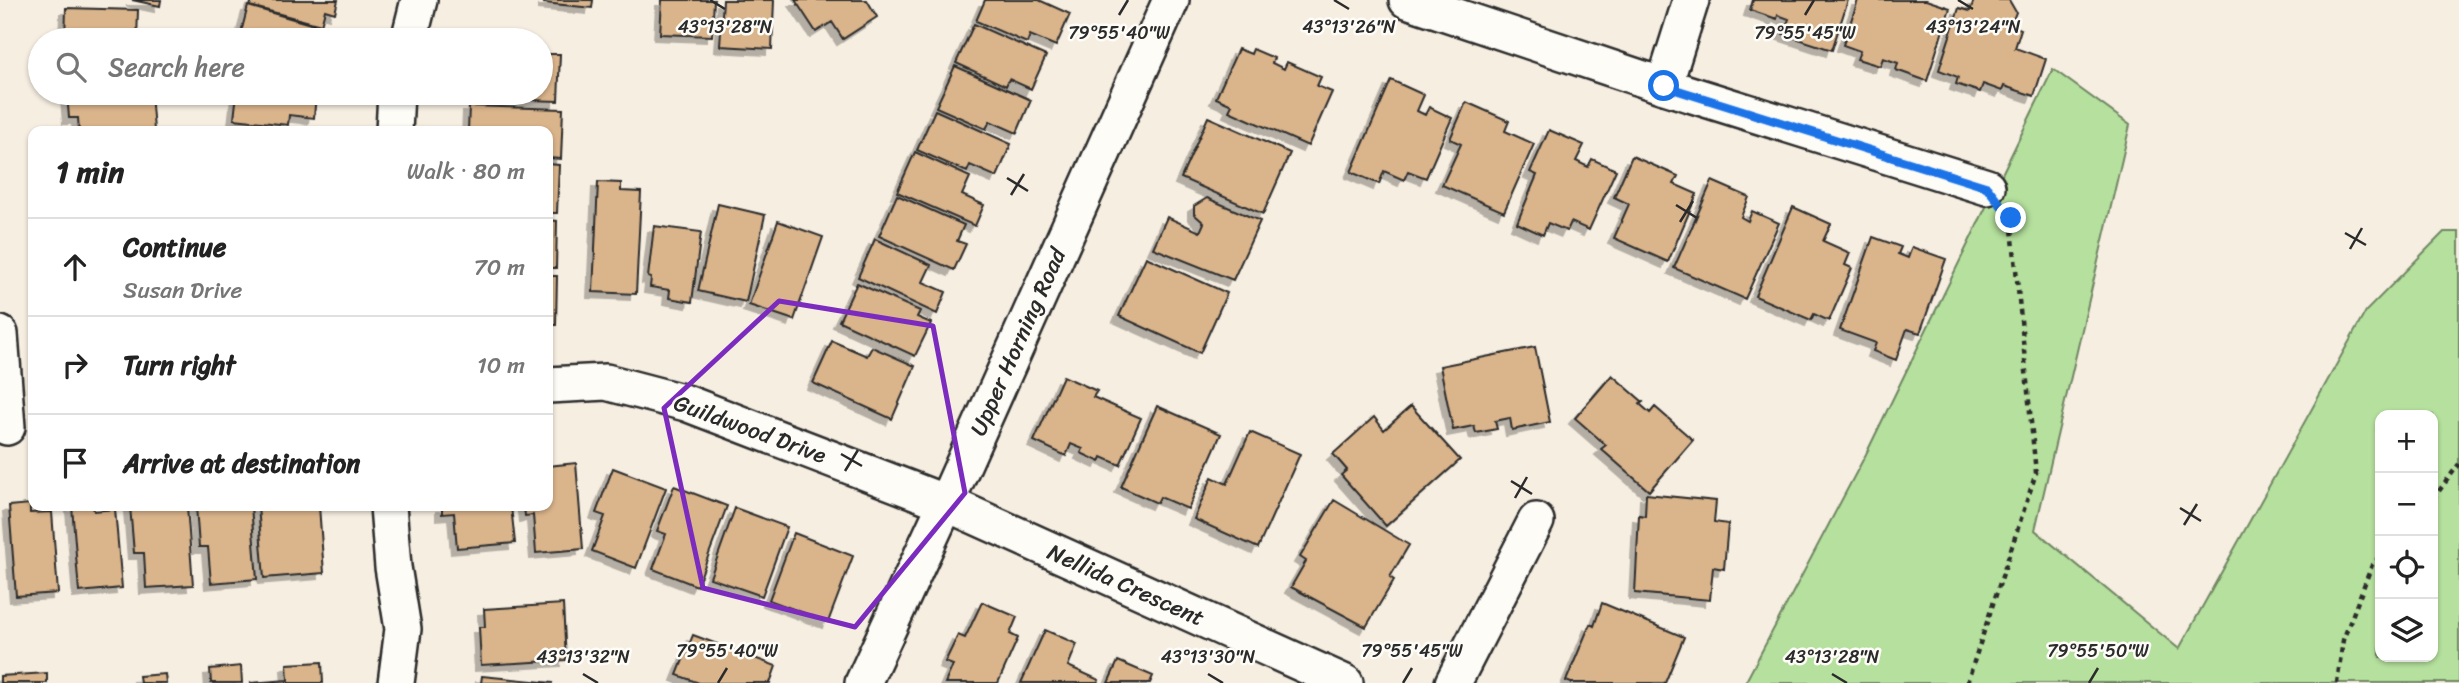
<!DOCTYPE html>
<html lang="en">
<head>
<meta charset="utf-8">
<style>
	:root { --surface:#fff; --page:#f2f2f2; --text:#222; --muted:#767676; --line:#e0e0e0 }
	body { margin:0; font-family:Sriracha,sans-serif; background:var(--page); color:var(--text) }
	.controls { position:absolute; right:21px; bottom:21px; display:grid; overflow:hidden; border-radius:14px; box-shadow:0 2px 5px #0004 }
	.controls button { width:63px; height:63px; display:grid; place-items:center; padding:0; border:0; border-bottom:2px solid var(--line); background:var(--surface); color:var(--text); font:35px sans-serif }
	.stop { position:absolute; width:21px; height:21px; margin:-16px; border:5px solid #1a73e8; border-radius:50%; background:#fff }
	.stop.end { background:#1a73e8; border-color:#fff; box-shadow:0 2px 7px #0008 }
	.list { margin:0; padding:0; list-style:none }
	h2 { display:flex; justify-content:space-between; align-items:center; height:91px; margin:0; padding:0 28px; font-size:30px }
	h2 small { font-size:23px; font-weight:400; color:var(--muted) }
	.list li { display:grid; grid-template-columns:46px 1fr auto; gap:21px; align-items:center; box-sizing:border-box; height:98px; padding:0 28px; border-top:2px solid var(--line) }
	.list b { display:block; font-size:26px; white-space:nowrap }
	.list p { margin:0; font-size:23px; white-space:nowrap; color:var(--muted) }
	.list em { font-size:23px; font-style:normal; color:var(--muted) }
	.icon { flex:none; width:38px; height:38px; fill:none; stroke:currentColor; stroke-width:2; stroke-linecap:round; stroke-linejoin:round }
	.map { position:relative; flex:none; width:2459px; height:683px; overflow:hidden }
	.search { position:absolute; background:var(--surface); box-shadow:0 2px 5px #0004; left:28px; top:28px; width:525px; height:77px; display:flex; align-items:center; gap:18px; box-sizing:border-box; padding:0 24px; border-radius:38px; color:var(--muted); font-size:26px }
	.panel { position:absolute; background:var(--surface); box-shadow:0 2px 5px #0004; left:28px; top:126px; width:525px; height:385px; border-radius:14px }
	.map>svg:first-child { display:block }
	.green { fill:#b5e09d; stroke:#708664; stroke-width:2; fill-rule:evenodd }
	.building { fill:#dab48b; stroke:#2b2b2b; stroke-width:2; filter:url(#shadow) }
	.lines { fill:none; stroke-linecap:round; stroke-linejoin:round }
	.minor-casing { stroke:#2b2b2b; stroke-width:40 }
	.path { stroke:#2b2b2b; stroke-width:4.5; stroke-dasharray:5 5; stroke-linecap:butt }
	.minor { stroke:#fdfcf7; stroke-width:35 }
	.route { stroke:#1a73e8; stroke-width:9 }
	.marked { fill:none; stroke:#7b2cbf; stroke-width:5; stroke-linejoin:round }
	.ticks { fill:none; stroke:#2b2b2b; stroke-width:2.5 }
	.labels { text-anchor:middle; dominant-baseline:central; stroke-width:5; stroke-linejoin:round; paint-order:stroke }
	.street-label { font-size:23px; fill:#2b2b2b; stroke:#fdfcf7 }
	.ticks-label { font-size:18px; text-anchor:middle; fill:#2b2b2b; stroke:#fdfcf7; stroke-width:5; stroke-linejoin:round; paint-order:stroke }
</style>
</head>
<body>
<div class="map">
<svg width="2459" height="683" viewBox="0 0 2459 683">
	<defs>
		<filter id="shadow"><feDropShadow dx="-6" dy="6" stdDeviation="0" flood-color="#0004"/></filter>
	</defs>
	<rect width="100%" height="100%" fill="#f6eee1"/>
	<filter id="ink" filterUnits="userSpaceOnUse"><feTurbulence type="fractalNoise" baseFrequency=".0143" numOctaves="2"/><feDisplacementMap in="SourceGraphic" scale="14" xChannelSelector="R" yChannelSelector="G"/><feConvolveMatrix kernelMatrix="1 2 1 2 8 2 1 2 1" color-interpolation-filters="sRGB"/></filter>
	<g filter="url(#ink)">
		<!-- green -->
		<path class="green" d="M2053,69L2130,125L2035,530L2179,649L2366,311L2444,232H2459V683H1745L1866,454ZM2380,415H2433V657H2380Z"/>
		<!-- building -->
		<path class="building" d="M132,0H161L160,6Z
			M252,0H338L335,13L325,10L321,25L250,6Z
			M544,0H593L592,8L544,3Z
			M662,0H714L712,36L660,34Z
			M723,0H774L772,49L720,46Z
			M795,0H867L877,17L843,39L832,22L816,32Z
			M985,0H1039L1070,14L1056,46L1030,35L1027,43L976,21Z
			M1753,0H1848L1832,50L1783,34L1789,19L1778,15L1777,19L1750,10Z
			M1858,0H1926L1950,8L1927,81L1896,70L1898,63L1883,58L1880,66L1857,59L1860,51L1843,45Z
			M1974,0H2009L2016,12L2011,25L2021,29L2015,48L2046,59L2034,96L2004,86L2002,91L1983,84L1980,92L1956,84L1958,77L1939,70L1959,8L1970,11Z
			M248,6L314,25L313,31L327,35L326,40H239Z
			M66,8L138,10L137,40H65Z
			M974,24L1046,56L1031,89L1009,79L1006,86L956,63Z
			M1238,49L1251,54L1253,49L1274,58L1272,63L1284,69L1287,62L1321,77L1317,86L1332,92L1308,146L1229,111L1232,105L1216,98Z
			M541,54H560L558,101L470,98V93H541Z
			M955,66L1031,100L1017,133L990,121L986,129L936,107Z
			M1391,80L1424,95L1417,111L1425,115L1429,107L1452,118L1426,178L1408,171L1404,180L1384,171L1379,184L1351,172Z
			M67,93H151L154,130L79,131L78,118H69Z
			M237,93H316L314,118L289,115L288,125L234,119Z
			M1466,102L1509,121L1505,131L1534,144L1504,212L1442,185L1461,144L1450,139Z
			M469,106L563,109L561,159L548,158V131H468Z
			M935,110L1011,144L997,177L970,165L967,172L917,150Z
			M1208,117L1290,153L1263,214L1181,178Z
			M1549,130L1584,145L1576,161L1588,167L1592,159L1616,170L1589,230L1571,222L1567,231L1548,223L1543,235L1517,223L1537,175L1530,172Z
			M915,152L970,177L962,195L984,205L975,226L897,192Z
			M1632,156L1678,176L1674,184L1697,194L1668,262L1614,238L1629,204L1614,197Z
			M548,164L559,165L557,213H548Z
			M1712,181L1749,197L1741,217L1748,221L1752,211L1779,223L1745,299L1674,268Z
			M598,182L621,183V191L641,192L636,294L593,292Z
			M897,195L964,225L957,241L966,244L954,270L879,236Z
			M1207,198L1260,221L1233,280L1153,248L1167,217L1200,232L1204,223L1194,214V206Z
			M718,204L765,215L746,302L698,291Z
			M1793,207L1831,224L1823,241L1850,253L1845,265L1852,268L1829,321L1814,314L1811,320L1755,296Z
			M548,220L557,221L556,268H548Z
			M778,221L823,237L794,320L749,305Z
			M654,226L701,232L692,302L669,298L670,290L650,287L651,278L648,277Z
			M1873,237L1901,247L1898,254L1908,258L1912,247L1946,259L1920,333L1907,329L1896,360L1873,351L1876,343L1840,330Z
			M875,239L931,265L923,282L946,292L937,314L858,277Z
			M1146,257L1227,293L1200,353L1119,316Z
			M548,276H557L556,325H548Z
			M857,283L920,311L917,317L931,323L915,356L839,321Z
			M832,341L867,356L872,347L915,366L892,419L813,383Z
			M1535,347L1550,422L1512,430L1510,418L1495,421L1497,429L1476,433L1474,426L1453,430L1440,366Z
			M1612,375L1643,402L1640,404L1650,413L1655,407L1693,440L1649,491L1601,449L1606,445L1575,418Z
			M1063,376L1097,391L1093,397L1141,418L1120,465L1102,457L1100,462L1081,453L1083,449L1071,444L1066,456L1034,441Z
			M1157,406L1221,434L1188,509L1160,497L1157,503L1121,487Z
			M1411,406L1460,460L1386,526L1341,475L1347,470L1333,454L1374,417L1384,430Z
			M1250,432L1300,454L1258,548L1194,519L1212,477L1227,484Z
			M576,463L583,549L536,553L533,515L525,516L524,506H548V466Z
			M613,468L666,488L636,568L592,551L605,516L596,513Z
			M674,486L727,506L697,586L653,569L666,534L657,531Z
			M1646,494L1716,501L1714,522L1728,524L1724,569L1713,567L1710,600L1635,593L1639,515L1645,516Z
			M1334,500L1409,545L1390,577L1394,580L1366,627L1291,587L1306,561L1300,557Z
			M30,504V513L52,512L58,593L16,596L9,506Z
			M72,506H93L94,511L115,509L122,588L79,592Z
			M130,506H187L193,585L146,588L144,553H134Z
			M196,506H251L257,579L211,583L208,547H199Z
			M258,506H319L324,573L264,578Z
			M442,506H511L515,543L457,548L454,513L442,514Z
			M735,508L787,527L762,596L710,578Z
			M794,533L853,556L828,622L769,600Z
			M982,602L1017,617L1010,634L1018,638L998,683H945L953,665L945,662L958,635L965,638Z
			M1602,603L1684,637L1665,683H1571L1566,681L1590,624L1594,626Z
			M563,604L566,660L481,665L479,627H485L484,609Z
			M1045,630L1077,644L1068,666L1099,680L1098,683H1021Z
			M693,635L776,666L770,683H699L677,675Z
			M1118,661L1153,676L1150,683H1108Z
			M322,662L323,683H250L288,680L287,664Z
			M241,666L242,683H211L210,669Z
			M47,673V683H0V676Z
			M165,674L166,683H140L139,676Z
			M482,676L553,683H481Z"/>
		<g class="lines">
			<!-- minor casing -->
			<g class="minor-casing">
				<path id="minor" d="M1407,0L1664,86L1987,187
					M409,40L419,0
					M1664,86L1691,0
					M394,131L396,93
					M0,334L7,427
					M548,385L606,382L686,403L946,503L1345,683
					M388,506L393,567L403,629L396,683
					M863,683L946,503L1171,0
					M1453,683L1536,521"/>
			</g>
			<!-- path -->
			<path class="path" d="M2433,499L2459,464
				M1967,683L2036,473L2011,218L2008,214
				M2337,683L2343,640L2372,565L2380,556"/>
			<!-- minor -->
			<use href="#minor" class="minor"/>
		</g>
	</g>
	<g class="lines" filter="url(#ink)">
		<!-- route -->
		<path class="route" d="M1664,86L1987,187L2011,218"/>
	</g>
	<!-- marked area -->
	<path class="marked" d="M779,301L933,326L965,493L855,627L703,588L664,408Z"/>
	<!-- ticks -->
	<path class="ticks" d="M710,0L725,9M1334,0L1349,9M1958,0L1973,9M1119,15L1128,0M1805,15L1814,0M1007,178L1028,191M1011,195L1024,174M1676,205L1697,218M1680,222L1693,201M2345,233L2366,245M2350,249L2362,228M841,454L862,466M845,471L858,450M1511,481L1532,494M1515,498L1527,477M2180,508L2201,521M2184,525L2197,504M583,674L598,683M1208,674L1223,683M1832,674L1847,683M718,683L727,668M1403,683L1412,668M2089,683L2098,668"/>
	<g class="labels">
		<!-- street labels -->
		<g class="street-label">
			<text transform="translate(1018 342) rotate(-66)">Upper Horning Road</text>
			<text transform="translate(750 429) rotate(20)">Guildwood Drive</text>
			<text transform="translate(1126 585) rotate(24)">Nellida Crescent</text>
		</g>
	</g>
	<g class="ticks-label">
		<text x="725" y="33">43°13'28"N</text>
		<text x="1349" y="33">43°13'26"N</text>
		<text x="1973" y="33">43°13'24"N</text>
		<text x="1119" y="39">79°55'40"W</text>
		<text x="1805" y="39">79°55'45"W</text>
		<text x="727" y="657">79°55'40"W</text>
		<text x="1412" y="657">79°55'45"W</text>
		<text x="2098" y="657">79°55'50"W</text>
		<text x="583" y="663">43°13'32"N</text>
		<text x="1208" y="663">43°13'30"N</text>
		<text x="1832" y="663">43°13'28"N</text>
	</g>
</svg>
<div class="controls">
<button>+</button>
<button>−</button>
<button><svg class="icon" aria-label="locate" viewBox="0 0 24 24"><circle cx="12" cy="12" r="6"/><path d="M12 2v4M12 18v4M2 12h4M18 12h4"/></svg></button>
<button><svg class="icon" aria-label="layers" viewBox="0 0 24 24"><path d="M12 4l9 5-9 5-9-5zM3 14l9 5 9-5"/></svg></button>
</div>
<div class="stop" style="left:1664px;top:86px"></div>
<div class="stop end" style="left:2011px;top:218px"></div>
<div class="search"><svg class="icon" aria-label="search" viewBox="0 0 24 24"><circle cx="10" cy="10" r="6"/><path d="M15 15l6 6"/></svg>Search here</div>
<section class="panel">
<h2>1 min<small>Walk · 80 m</small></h2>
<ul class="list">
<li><svg class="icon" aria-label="ahead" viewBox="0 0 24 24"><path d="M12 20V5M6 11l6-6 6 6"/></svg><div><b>Continue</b><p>Susan Drive</p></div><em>70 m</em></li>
<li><svg class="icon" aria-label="right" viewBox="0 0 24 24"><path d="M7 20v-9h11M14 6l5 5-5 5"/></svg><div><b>Turn right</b></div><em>10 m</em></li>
<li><svg class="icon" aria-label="arrive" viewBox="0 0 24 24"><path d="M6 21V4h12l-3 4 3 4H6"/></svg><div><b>Arrive at destination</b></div></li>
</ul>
</section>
</div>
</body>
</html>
